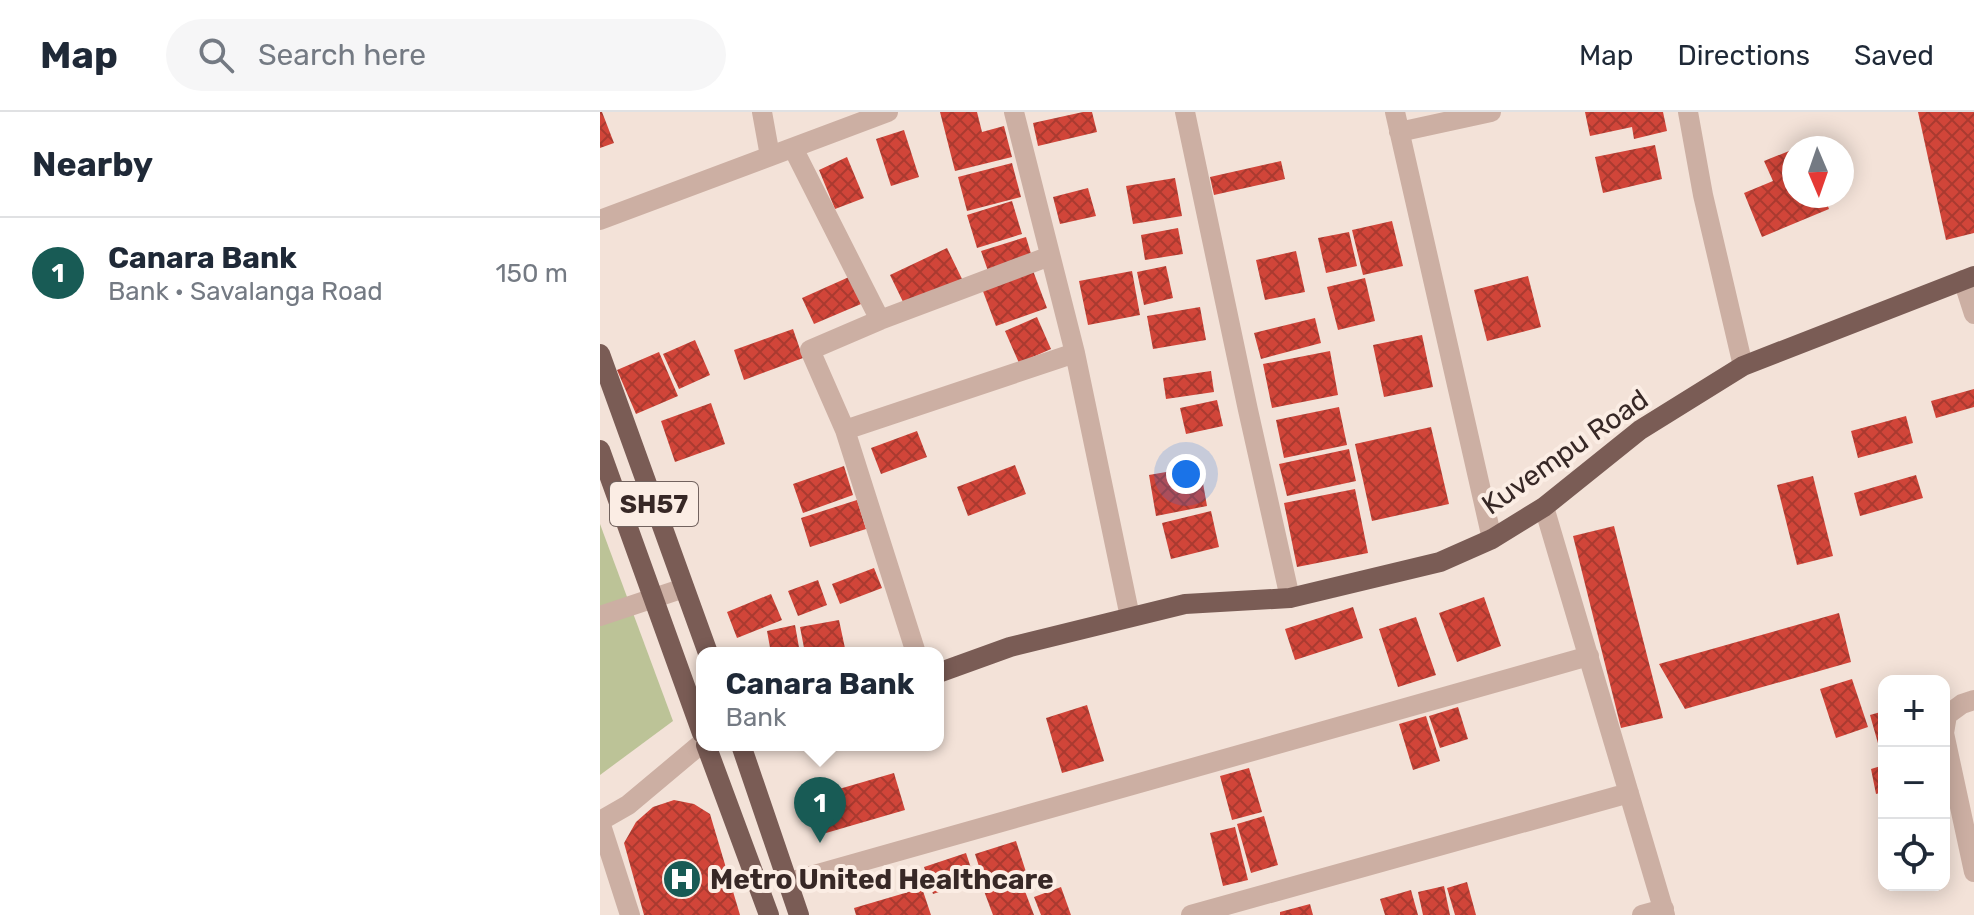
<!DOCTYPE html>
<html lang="en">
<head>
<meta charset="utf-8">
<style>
	:root { --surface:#fff; --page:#f6f6f7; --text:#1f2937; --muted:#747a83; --line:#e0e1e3; --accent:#185b55 }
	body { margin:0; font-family:Rubik,sans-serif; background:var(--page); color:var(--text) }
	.controls { position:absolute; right:24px; bottom:24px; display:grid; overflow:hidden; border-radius:16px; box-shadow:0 4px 20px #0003 }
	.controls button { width:72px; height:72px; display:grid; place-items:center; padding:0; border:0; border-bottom:2px solid var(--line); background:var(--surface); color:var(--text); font:40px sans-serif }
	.compass { position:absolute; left:1182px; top:24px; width:72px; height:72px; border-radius:50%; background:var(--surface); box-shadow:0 4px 20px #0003; rotate:178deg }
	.you { position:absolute; left:586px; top:362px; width:28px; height:28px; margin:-20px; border:6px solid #fff; border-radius:50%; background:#1a73e8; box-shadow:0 0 0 12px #1a73e833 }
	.badge { display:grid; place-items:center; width:52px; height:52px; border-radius:50%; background:var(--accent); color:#fff; font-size:26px; font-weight:700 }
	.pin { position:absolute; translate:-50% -66px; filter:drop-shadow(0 2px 4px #0008) }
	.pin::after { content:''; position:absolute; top:42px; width:28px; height:24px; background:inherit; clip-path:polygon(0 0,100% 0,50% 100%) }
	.popup { position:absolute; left:96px; top:535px; width:248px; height:104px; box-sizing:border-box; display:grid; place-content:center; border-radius:16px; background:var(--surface); filter:drop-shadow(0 2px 6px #0005); font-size:26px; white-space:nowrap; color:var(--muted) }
	.popup b { font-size:30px; color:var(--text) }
	.popup::after { content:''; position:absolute; left:50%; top:100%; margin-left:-16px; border:16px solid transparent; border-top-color:var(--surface) }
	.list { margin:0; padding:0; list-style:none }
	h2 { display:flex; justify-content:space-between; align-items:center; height:104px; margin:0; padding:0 32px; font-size:34px }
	h2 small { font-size:26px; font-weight:400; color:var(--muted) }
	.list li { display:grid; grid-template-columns:52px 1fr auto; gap:24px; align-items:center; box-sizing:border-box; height:112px; padding:0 32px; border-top:2px solid var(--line) }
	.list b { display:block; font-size:30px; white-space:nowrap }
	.list p { margin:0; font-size:26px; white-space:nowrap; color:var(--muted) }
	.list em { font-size:26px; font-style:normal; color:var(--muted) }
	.icon { flex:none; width:44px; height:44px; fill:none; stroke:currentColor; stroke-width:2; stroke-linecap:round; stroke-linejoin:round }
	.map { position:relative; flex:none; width:1374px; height:803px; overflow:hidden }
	header { display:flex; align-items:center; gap:48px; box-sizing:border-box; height:112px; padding:0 40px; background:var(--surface); border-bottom:2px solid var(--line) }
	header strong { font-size:38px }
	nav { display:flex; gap:44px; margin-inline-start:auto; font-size:28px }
	.search { width:560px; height:72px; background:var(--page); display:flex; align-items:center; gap:20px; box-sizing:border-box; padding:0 28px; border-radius:44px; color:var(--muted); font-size:30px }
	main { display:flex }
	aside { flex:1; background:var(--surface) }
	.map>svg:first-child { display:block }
	.garden { fill:#bcc397 }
	.building { fill:url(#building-cross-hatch) }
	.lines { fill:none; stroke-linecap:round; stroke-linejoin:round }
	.minor { stroke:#ccafa3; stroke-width:20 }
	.major { stroke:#7a5c55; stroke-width:20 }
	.labels { text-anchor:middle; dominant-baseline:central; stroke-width:8; stroke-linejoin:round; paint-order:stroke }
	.shield { fill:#fbede4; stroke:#72635f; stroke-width:2 }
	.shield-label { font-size:26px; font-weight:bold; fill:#372826 }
	.street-label { font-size:28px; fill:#372826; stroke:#fbede4 }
	.poi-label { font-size:28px; font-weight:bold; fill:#372826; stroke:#fbede4; text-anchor:start }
</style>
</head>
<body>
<header>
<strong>Map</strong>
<div class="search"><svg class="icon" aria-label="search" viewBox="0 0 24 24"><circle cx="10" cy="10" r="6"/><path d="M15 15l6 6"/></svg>Search here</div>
<nav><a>Map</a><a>Directions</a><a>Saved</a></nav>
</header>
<main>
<aside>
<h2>Nearby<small></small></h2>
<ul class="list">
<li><span class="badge">1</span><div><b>Canara Bank</b><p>Bank · Savalanga Road</p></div><em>150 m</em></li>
</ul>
</aside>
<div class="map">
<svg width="1374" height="803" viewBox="0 0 1374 803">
	<defs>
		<pattern id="building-cross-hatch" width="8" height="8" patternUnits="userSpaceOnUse" patternTransform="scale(2)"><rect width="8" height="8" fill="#d14539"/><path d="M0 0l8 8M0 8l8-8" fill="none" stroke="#aa3a30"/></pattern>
	</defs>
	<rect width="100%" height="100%" fill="#f3e2d8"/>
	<!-- garden -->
	<path class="garden" d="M0,412L73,609L0,663Z"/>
	<!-- building -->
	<path class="building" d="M0,0H2L14,31L0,36Z
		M340,0H377L382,20L404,14L412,45L355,59Z
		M483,0H492L497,20L438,34L433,11Z
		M985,0H1063L1067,19L1034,27L1032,15L990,24Z
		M1318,0H1374V121L1346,128Z
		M304,18L319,65L291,74L276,27Z
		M1055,33L1062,67L1003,81L995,45Z
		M1194,37V84H1224L1229,97L1162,125L1144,81L1173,69L1164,49Z
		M247,45L264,86L235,97L219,58Z
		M681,49L685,67L614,83L610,65Z
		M412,51L421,85L367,99L358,65Z
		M575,66L582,104L533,112L526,74Z
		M488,76L496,104L460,112L453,85Z
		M412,89L422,122L377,136L367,103Z
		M792,109L803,154L763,163L752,118Z
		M578,116L583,142L545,148L541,123Z
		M749,120L757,154L726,161L718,126Z
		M426,125L432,145L388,159L381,139Z
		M347,136L363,169L306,196L290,163Z
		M696,139L705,180L665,188L656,148Z
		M566,154L573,186L544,193L537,160Z
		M432,156L447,196L396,214L381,174Z
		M532,159L540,203L488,213L479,169Z
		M928,164L941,215L887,229L874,178Z
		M249,165L261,192L214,212L202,186Z
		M765,166L775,209L738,218L727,175Z
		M600,195L606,228L553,237L547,204Z
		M437,205L451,237L419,251L405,219Z
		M715,206L721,231L661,247L654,221Z
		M193,217L203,246L144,268L134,238Z
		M822,223L833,275L784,285L773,233Z
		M95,228L110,263L79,277L63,242Z
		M730,239L738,283L672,296L663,252Z
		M59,240L78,284L36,302L17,258Z
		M611,259L614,280L566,287L563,266Z
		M1374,277V295L1336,306L1331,289Z
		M617,288L623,314L586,322L580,296Z
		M111,291L125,332L75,350L61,309Z
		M739,295L747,333L684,346L676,308Z
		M1306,304L1313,331L1258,346L1251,319Z
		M831,315L849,392L772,409L755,332Z
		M317,319L327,345L281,362L271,336Z
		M749,337L756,369L687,384L679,352Z
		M415,353L426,382L368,404L357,375Z
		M244,354L253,383L203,401L193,372Z
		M600,354L607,394L556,404L549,363Z
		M1316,363L1323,386L1260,404L1254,381Z
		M1213,364L1233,444L1197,453L1177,373Z
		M755,377L768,441L697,455L684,391Z
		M257,388L266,417L210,435L201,406Z
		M611,399L619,435L571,447L562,411Z
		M1014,414L1063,606L1021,616L973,424Z
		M274,456L282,476L240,492L232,472Z
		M218,468L227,493L198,504L188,479Z
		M171,482L182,508L137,526L127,500Z
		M884,485L901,534L857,550L839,501Z
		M753,495L763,526L695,548L685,517Z
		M1239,501L1251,550L1085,597L1059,552Z
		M816,505L836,563L798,575L779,517Z
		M239,508L246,541H205L200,515Z
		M195,513L200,541H171L167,519Z
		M1252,567L1268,615L1236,626L1220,577Z
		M487,593L504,649L462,661L446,606Z
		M858,595L868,627L840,636L829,604Z
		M1284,599V641L1281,642L1270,603Z
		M826,604L840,649L813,658L799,612Z
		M1284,653V680L1276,682L1271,657Z
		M649,656L662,700L632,708L620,664Z
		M294,661L305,698L226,721L215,684Z
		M74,688L94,692L110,702L140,803H44L24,731L36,710L53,695Z
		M664,704L678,753L651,761L637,712Z
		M635,715L648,768L623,774L610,721Z
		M416,729L426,760L385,773L375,742Z
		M366,741L375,768L333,782L324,755Z
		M420,766L434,803H393L384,779Z
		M867,770L876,803H855L847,776Z
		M844,774L850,803H823L818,780Z
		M461,775L471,803H441L434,785Z
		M322,776L331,803H256L254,796Z
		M811,778L818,803H785L780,787Z
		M710,792L713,803H680V800Z"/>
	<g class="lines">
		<!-- minor -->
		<path class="minor" d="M162,0L170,44
			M414,0L475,241L530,505
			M585,0L648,298L690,486
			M795,0L892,427
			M1088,0L1103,83L1143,254
			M799,20L891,0
			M193,36L280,208
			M0,108L288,0
			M1363,168L1374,202
			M245,318L210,238L280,208L450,144
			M944,395L1065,803
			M0,504L84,476
			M316,541L245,318L475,241
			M1374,588L1362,592L1347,603L1344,621L1374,760
			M0,709L28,693L102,631
			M0,710L30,803
			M189,770L989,544
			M591,803L1029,681
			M1042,803L1064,797"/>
		<!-- major -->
		<path class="major" d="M0,242L108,541
			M0,338L102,621
			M338,561L410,535L585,492L690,486L840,450L892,427L944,395L1040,318L1143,254L1374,164
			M106,633L169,803
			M141,633L199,803"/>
	</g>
	<!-- icons -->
	<defs>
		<g id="hospital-disc" transform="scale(2)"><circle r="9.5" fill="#185b55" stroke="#fbede4"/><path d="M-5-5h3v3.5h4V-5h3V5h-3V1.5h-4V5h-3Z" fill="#fff"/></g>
	</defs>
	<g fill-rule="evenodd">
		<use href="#hospital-disc" x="82" y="767"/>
	</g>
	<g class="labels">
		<!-- shield labels -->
		<rect class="shield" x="10" y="370" width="88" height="44" rx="6"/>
		<g class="shield-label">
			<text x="54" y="392">SH57</text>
		</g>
		<!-- street labels -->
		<g class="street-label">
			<text transform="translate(965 340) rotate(-35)">Kuvempu Road</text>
		</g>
		<!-- poi labels -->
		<g class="poi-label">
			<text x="110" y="767">Metro United Healthcare</text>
		</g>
	</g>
</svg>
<div class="controls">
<button>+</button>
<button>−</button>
<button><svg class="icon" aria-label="locate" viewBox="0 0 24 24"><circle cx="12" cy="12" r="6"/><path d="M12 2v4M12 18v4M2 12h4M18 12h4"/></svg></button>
</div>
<svg class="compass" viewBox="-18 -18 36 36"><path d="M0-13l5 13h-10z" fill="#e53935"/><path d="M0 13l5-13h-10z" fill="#747a83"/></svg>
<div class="you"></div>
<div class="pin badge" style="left:220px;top:731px">1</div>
<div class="popup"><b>Canara Bank</b>Bank</div>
</div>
</main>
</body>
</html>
